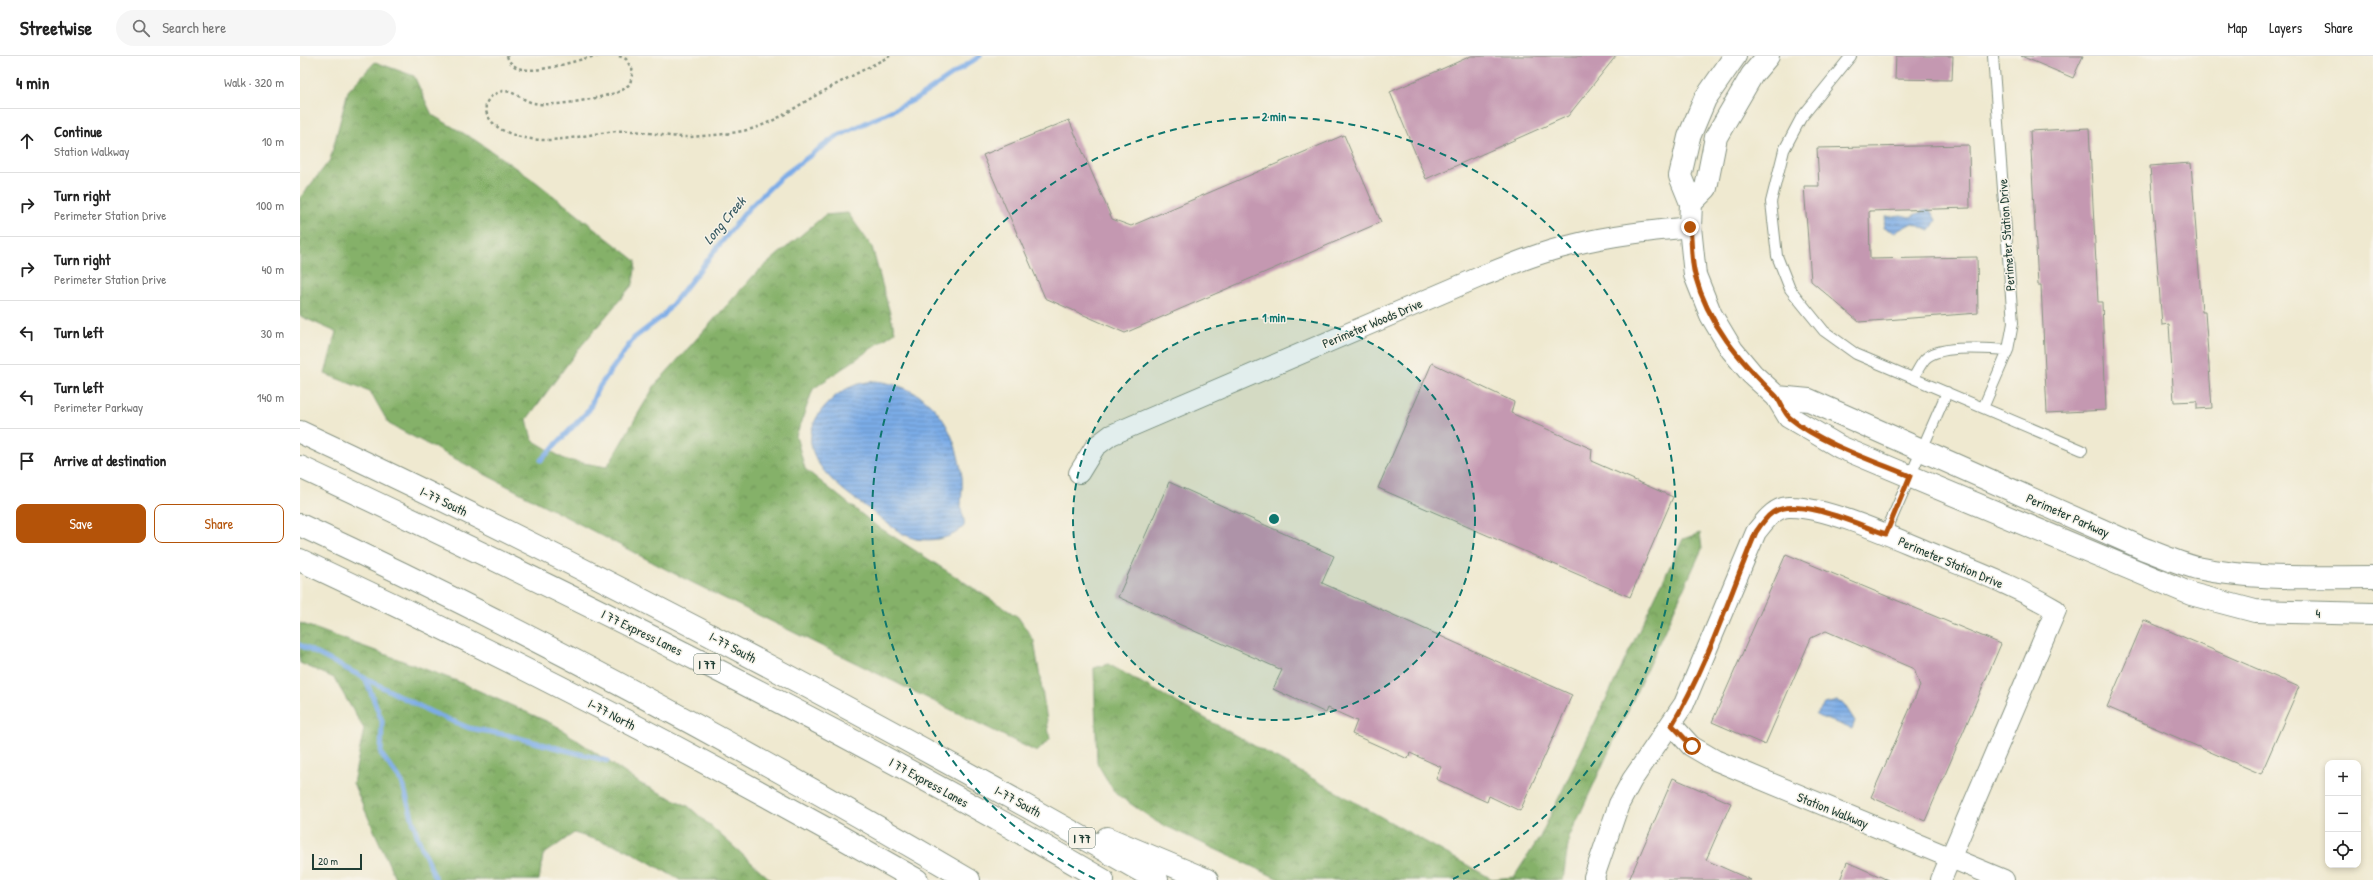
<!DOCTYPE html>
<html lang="en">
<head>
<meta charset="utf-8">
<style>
	:root { --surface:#fff; --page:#f6f6f6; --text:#222; --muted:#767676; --line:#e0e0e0; --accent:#b45309 }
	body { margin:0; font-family:"Patrick Hand",sans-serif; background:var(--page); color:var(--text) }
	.controls { position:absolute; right:12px; bottom:12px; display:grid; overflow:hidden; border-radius:8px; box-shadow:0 2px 6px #0003 }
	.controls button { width:36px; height:36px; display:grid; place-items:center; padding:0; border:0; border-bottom:1px solid var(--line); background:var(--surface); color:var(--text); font:20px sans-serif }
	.scale { position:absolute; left:12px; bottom:10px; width:50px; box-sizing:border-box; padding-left:4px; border:2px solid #1f3d34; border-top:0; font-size:11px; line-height:14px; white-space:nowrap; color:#1f3d34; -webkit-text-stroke:3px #f7f3e8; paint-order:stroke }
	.stop { position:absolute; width:12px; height:12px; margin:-9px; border:3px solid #b45309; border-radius:50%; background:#fff }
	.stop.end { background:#b45309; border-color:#fff; box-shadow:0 1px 4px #0008 }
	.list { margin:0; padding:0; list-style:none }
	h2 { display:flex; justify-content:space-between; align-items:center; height:52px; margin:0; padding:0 16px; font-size:17px }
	h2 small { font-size:13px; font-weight:400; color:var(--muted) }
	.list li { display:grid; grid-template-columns:26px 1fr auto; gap:12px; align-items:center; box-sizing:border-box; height:64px; padding:0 16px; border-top:1px solid var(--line) }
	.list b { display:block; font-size:15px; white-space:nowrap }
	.list p { margin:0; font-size:13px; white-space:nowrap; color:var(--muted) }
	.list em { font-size:13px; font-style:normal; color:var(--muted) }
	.actions { display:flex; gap:8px; padding:12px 16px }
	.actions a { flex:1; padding:9px 0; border:1px solid var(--accent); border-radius:8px; text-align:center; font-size:14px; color:var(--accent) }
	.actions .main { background:var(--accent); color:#fff }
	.icon { flex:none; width:22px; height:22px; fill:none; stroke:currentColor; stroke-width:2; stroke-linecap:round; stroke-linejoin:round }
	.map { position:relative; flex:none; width:2073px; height:824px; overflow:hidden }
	header { display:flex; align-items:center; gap:24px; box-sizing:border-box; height:56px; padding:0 20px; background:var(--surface); border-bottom:1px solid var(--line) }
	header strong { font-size:19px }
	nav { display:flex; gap:22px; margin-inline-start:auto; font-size:14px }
	.search { width:280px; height:36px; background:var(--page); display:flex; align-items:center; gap:10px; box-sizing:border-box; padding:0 14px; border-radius:22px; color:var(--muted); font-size:15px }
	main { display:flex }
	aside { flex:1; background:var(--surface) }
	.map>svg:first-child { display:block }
	.forest { fill:url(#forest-crowns); stroke:#52774e }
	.water { fill:url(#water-rules); stroke:#4e748e }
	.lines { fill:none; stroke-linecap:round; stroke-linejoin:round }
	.stream { stroke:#7cace7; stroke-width:5 }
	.building { fill:#c498b1 }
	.lane-casing { stroke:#879382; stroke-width:12 }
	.street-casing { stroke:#879382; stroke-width:22 }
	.secondary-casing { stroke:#879382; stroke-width:24 }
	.highway-casing { stroke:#879382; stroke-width:24 }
	.path { stroke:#879382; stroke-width:2.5; stroke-dasharray:3 3; stroke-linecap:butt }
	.lane { stroke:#fff; stroke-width:10 }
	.street { stroke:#fff; stroke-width:20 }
	.secondary { stroke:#fff; stroke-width:22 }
	.highway { stroke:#fff; stroke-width:22 }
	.route { stroke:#b45309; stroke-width:5 }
	.ring { fill:none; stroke:#0f766e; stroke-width:2; stroke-dasharray:7 5 }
	.labels { text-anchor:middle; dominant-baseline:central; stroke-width:3; stroke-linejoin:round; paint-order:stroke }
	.shield { fill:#f7f3e8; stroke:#60746a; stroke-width:1 }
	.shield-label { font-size:12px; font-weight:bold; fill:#1f3d34 }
	.street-label { font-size:13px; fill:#1f3d34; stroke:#f7f3e8 }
	.water-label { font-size:14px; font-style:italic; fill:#365961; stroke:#f7f3e8 }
	.centre { fill:#0f766e; stroke:#f7f3e8; stroke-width:2 }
	.ring-label { font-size:12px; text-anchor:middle; font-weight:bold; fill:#0f766e; stroke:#f7f3e8; stroke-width:3; stroke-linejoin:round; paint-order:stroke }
</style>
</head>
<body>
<header>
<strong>Streetwise</strong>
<div class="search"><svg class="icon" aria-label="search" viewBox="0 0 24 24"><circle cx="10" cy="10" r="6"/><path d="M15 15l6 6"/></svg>Search here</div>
<nav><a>Map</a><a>Layers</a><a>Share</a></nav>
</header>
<main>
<aside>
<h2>4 min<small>Walk · 320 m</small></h2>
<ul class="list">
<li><svg class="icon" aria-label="ahead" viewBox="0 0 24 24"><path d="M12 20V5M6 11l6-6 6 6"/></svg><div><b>Continue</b><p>Station Walkway</p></div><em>10 m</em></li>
<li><svg class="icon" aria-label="right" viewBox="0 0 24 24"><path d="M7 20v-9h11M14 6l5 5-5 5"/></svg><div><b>Turn right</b><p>Perimeter Station Drive</p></div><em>100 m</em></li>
<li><svg class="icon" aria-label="right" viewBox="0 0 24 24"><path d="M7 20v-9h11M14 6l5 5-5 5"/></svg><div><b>Turn right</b><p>Perimeter Station Drive</p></div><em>40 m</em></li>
<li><svg class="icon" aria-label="left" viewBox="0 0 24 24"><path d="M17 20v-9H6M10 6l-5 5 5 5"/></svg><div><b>Turn left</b></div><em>30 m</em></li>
<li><svg class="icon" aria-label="left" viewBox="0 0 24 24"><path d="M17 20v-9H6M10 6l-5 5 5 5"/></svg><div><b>Turn left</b><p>Perimeter Parkway</p></div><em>140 m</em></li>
<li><svg class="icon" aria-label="arrive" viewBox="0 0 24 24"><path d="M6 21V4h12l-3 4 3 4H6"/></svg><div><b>Arrive at destination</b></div></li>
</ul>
<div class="actions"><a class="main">Save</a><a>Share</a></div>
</aside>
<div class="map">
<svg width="2073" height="824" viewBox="0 0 2073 824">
	<defs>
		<pattern id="forest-crowns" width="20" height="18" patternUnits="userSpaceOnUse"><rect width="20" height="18" fill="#85b169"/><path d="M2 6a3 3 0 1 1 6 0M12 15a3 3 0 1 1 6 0" fill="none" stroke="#6c9157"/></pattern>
		<pattern id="water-rules" width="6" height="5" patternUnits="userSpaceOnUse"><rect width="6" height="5" fill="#7cace7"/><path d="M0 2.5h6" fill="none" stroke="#658dbc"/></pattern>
	</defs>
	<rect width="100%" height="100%" fill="#f7f3e8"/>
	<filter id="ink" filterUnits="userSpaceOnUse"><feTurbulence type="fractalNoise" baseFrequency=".025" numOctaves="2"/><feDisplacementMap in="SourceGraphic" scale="8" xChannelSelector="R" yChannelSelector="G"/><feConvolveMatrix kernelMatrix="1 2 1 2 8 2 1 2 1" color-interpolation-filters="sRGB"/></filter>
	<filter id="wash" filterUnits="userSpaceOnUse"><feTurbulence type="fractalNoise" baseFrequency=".012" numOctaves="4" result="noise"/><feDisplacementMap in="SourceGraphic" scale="16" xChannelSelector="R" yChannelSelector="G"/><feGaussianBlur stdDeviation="0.9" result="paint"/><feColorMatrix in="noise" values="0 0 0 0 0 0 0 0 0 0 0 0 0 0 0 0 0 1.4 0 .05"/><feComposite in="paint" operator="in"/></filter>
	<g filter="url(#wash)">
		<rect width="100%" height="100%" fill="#efe9d0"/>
		<!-- forest -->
		<path class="forest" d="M75,6L114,20L132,59L175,84L236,126L336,205L333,228L277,295L227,363L232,384L266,404L307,411L355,329L456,217L525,159L548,157L572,191L595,276L513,333L496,380L505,413L574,468L718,561L734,585L750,683L737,696L375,518L89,368L70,335L25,318L36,276L0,260V142L30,104L48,35Z
			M1400,477L1402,493L1269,782L1263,824H981L857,766L815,737L797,707L794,612L808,608L1192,823L1214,821L1240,781L1383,483Z
			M0,567L157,625L255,669L341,728L388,750L471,824H380L326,793L274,777L243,799L239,824H96L53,727L64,673L34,622L0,607Z"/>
		<!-- water -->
		<path class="water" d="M1630,154L1636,164L1630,175L1612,167L1595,176L1583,172L1586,161L1601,159L1610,161L1623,155Z
			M575,325C631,331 655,368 662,421C663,431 661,442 661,452C662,458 665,463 664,470C655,482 631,486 616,483C600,479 586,466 573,456C538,431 485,396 525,350C540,334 554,327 575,325Z
			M1537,645L1544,648L1555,665L1552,673L1516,659L1525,648Z"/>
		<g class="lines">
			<!-- stream -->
			<path class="stream" d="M241,404L289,354L297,334L334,282L363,260L448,153L481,121L534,82L616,43L680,0
				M0,589L131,656L169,672L207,679L307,705
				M66,624L82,665L81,698L102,726L118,782L136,824"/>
		</g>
		<g id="blocks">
			<!-- building -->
			<path class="building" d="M1171,0H1316L1268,60L1126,123L1090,36Z
				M1596,0H1653L1652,24L1595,23Z
				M1721,0H1783L1773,22Z
				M769,64L812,163L831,170L1044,79L1081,166L825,277L745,242L683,99Z
				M1789,72L1798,246H1802L1806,354L1747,357L1741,229H1738L1730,75Z
				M1669,89L1670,152L1569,155L1570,203L1677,201L1678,257L1559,266L1511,225L1504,130H1519L1517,92Z
				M1891,107L1902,256H1905L1912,352L1897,353V345L1874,346L1869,268L1862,269L1850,110Z
				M1132,307L1214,346L1211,357L1292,393L1291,405L1373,441L1330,541L1078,432Z
				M869,426L1034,500L1022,527L1272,639L1220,755L1189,740L1187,746L1136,723L1141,711L1110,697L1108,703L1052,678L1057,665L1028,652L1026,657L973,633L982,614L818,541Z
				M1486,498L1701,588L1625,765L1571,741L1620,630L1614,613L1526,575L1511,582L1465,689L1412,666Z
				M1844,564L1999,631L1961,718L1807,651Z
				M1373,722L1431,747L1406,804L1451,824H1329Z
				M1547,806L1588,824H1540Z"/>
		</g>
	</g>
	<g filter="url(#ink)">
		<use href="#blocks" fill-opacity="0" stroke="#879382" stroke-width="1"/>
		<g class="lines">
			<!-- lane casing -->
			<g class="lane-casing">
				<path id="lane" d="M1551,0L1501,62L1484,94L1471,146L1477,200L1490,233L1524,275L1556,298L1782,394
					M1613,322C1617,316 1620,309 1625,303C1640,288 1687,293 1708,294
					M1683,352L1708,294L1713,267L1693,0
					M1585,478L1647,336"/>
			</g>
			<!-- street casing -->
			<g class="street-casing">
				<path id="street" d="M779,417L795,391L811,379L1182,220C1212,208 1241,196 1272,189C1311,179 1350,175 1390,171
					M1372,669L1391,690L1415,704L1704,824
					M1295,824L1294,821L1319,748L1332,724L1384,648L1456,476C1465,465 1475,450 1491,451C1530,452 1592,481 1629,496C1672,514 1716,530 1756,554L1641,824"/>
			</g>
			<!-- secondary casing -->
			<g class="secondary-casing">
				<path id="secondary" d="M1435,0L1405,43L1389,81L1380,120L1391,147L1390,171L1395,219L1411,259L1432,294L1452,318L1477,341L1489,361L1540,391L1891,538L1955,555L2073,558
					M1391,147L1406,132L1416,81L1452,19L1468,0
					M1477,341L1509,344L1842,492C1860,499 1878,507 1897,512C1954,524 2015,521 2073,521"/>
			</g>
			<!-- highway casing -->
			<g class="highway-casing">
				<path id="highway" d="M0,376C292,512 577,664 857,824
					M0,411C273,539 543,672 803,824
					M0,469C229,575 451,696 669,824
					M0,504C210,602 416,709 617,824
					M807,782L907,824"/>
			</g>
			<!-- path -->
			<path class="path" d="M207,0C216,30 276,2 298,0
				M319,0L326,3L333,15L330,28L321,35C302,42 252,52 234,47C223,45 215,35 203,35C176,42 184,65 204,75C243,93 277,79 317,75C342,73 365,82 390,81C413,79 443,78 465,68C482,61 499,49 515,40C540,26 565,13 590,0"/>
			<!-- lane -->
			<use href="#lane" class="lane"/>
			<!-- street -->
			<use href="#street" class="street"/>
			<!-- secondary -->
			<use href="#secondary" class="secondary"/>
			<!-- highway -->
			<use href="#highway" class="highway"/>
		</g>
	</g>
	<g class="lines" filter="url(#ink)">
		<!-- route -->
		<path class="route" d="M1390,171C1392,187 1391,204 1395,219C1408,268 1440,305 1475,339C1481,345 1483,356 1490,362C1520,387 1574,405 1610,420L1586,478C1558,469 1497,439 1472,457C1466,461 1460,470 1456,476C1429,540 1408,609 1372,669L1392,690"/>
	</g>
	<!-- distance rings -->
	<circle cx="974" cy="463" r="201" fill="#0f766e" fill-opacity=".12"/>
	<g class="ring">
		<circle cx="974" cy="463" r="201"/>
		<path d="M795 823A402 402 0 1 1 1153 823"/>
	</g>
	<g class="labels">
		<!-- shield labels -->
		<g class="shield">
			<rect x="394" y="598" width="26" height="20" rx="3"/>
			<rect x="769" y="772" width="26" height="20" rx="3"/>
		</g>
		<g class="shield-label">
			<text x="407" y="608">I 77</text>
			<text x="782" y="782">I 77</text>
		</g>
		<!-- street labels -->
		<g class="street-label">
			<text transform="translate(1706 179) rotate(-94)">Perimeter Station Drive</text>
			<text transform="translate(1072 267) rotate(-23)">Perimeter Woods Drive</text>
			<text transform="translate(144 445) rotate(26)">I-77 South</text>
			<text transform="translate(1768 459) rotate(24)">Perimeter Parkway</text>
			<text transform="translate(1651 506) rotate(23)">Perimeter Station Drive</text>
			<text transform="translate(2018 557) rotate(1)">4</text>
			<text transform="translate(342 576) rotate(26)">I 77 Express Lanes</text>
			<text transform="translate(433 591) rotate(28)">I-77 South</text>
			<text transform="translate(312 658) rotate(28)">I-77 North</text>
			<text transform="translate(629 726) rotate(29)">I 77 Express Lanes</text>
			<text transform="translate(718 745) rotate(29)">I-77 South</text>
			<text transform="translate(1533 754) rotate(22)">Station Walkway</text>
		</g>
		<!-- water labels -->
		<g class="water-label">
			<text transform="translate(424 164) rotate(-50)">Long Creek</text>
		</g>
	</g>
	<circle cx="974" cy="463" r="6" class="centre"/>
	<g class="ring-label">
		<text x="974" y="65">2 min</text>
		<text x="974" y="266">1 min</text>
	</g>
</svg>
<div class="controls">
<button>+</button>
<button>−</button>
<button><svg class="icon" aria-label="locate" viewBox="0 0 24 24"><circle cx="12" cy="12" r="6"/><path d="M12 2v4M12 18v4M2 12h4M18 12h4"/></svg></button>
</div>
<div class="scale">20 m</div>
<div class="stop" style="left:1392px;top:690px"></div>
<div class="stop end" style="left:1390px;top:171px"></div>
</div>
</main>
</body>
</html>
